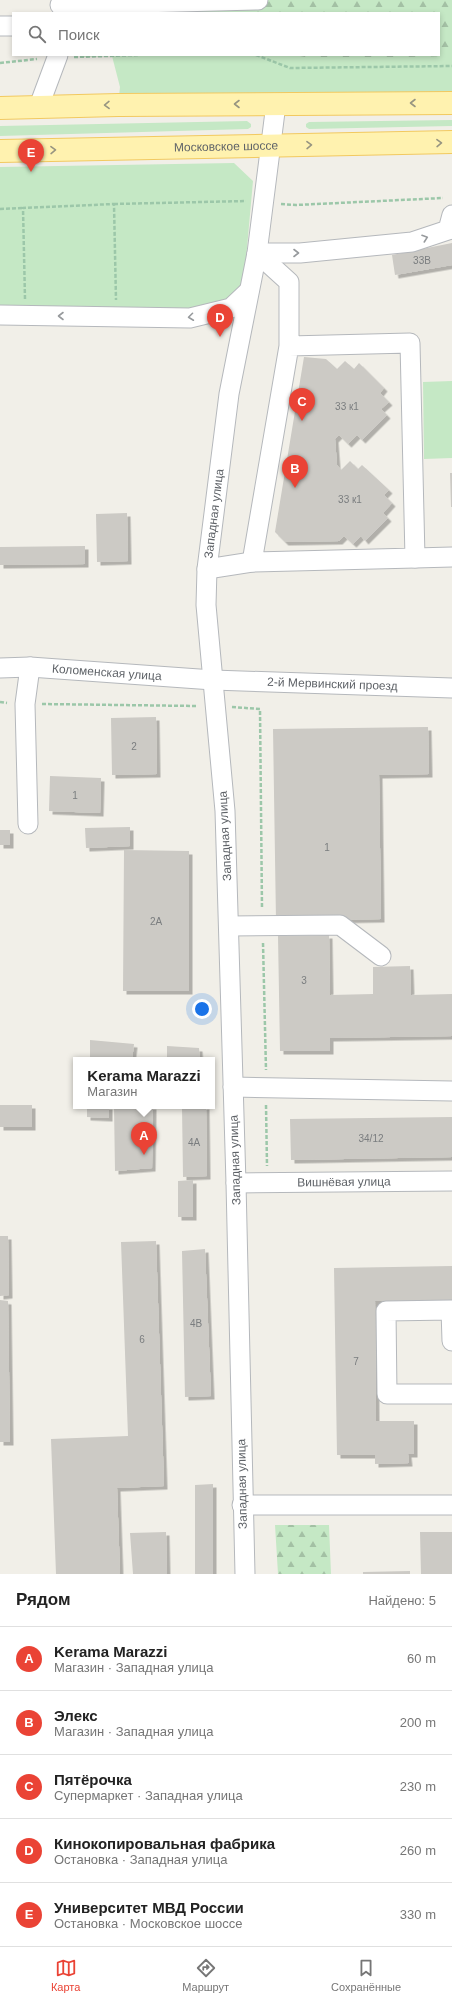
<!DOCTYPE html>
<html lang="ru">
<head>
<meta charset="utf-8">
<style>
	:root { --surface:#fff; --page:#f2f2f2; --text:#222; --muted:#767676; --line:#e0e0e0; --accent:#ea4335 }
	body { margin:0; font-family:Arial,sans-serif; background:var(--page); color:var(--text) }
	.you { position:absolute; left:202px; top:1009px; width:14px; height:14px; margin:-10px; border:3px solid #fff; border-radius:50%; background:#1a73e8; box-shadow:0 0 0 6px #1a73e833 }
	.badge { display:grid; place-items:center; width:26px; height:26px; border-radius:50%; background:var(--accent); color:#fff; font-size:13px; font-weight:700 }
	.pin { position:absolute; translate:-50% -33px; filter:drop-shadow(0 1px 2px #0008) }
	.pin::after { content:''; position:absolute; top:21px; width:14px; height:12px; background:inherit; clip-path:polygon(0 0,100% 0,50% 100%) }
	.popup { position:absolute; left:73px; top:1057px; width:142px; height:52px; box-sizing:border-box; display:grid; place-content:center; border-radius:0px; background:var(--surface); filter:drop-shadow(0 1px 3px #0005); font-size:13px; white-space:nowrap; color:var(--muted) }
	.popup b { font-size:15px; color:var(--text) }
	.popup::after { content:''; position:absolute; left:50%; top:100%; margin-left:-8px; border:8px solid transparent; border-top-color:var(--surface) }
	.list { margin:0; padding:0; list-style:none }
	h2 { display:flex; justify-content:space-between; align-items:center; height:52px; margin:0; padding:0 16px; font-size:17px }
	h2 small { font-size:13px; font-weight:400; color:var(--muted) }
	.list li { display:grid; grid-template-columns:26px 1fr auto; gap:12px; align-items:center; box-sizing:border-box; height:64px; padding:0 16px; border-top:1px solid var(--line) }
	.list b { display:block; font-size:15px; white-space:nowrap }
	.list p { margin:0; font-size:13px; white-space:nowrap; color:var(--muted) }
	.list em { font-size:13px; font-style:normal; color:var(--muted) }
	.icon { flex:none; width:22px; height:22px; fill:none; stroke:currentColor; stroke-width:2; stroke-linecap:round; stroke-linejoin:round }
	.map { position:relative; flex:none; width:452px; height:1574px; overflow:hidden }
	.search { position:absolute; background:var(--surface); box-shadow:0 2px 6px #0003; left:12px; right:12px; top:12px; height:44px; display:flex; align-items:center; gap:10px; box-sizing:border-box; padding:0 14px; border-radius:0px; color:var(--muted); font-size:15px }
	.sheet { height:372px; background:var(--surface) }
	nav { display:flex; justify-content:space-around; align-items:center; box-sizing:border-box; height:56px; border-top:1px solid var(--line); background:var(--surface); font-size:11px; color:var(--muted) }
	nav a { display:grid; justify-items:center; gap:2px }
	nav .on { color:var(--accent) }
	.map>svg:first-child { display:block }
	.green { fill:#c5e8c5 }
	.forest { fill:url(#forest-firs) }
	.building { fill:#cccac5; filter:url(#shadow) }
	.lines { fill:none; stroke-linecap:round; stroke-linejoin:round }
	.minor-casing { stroke:#b5b8bc; stroke-width:21 }
	.major-casing { stroke:#f2c960; stroke-width:24 }
	.path { stroke:#9cc7a9; stroke-width:2.5; stroke-dasharray:4 2; stroke-linecap:butt }
	.minor { stroke:#fff; stroke-width:19 }
	.major { stroke:#fff2af; stroke-width:22 }
	.oneway { stroke:#979581 }
	.oneway2 { stroke:#979a9d }
	.labels { text-anchor:middle; dominant-baseline:central; stroke-width:3.5; stroke-linejoin:round; paint-order:stroke }
	.number-label { font-size:10px; fill:#7a7d7f }
	.street-label { font-size:12px; fill:#5f6368; stroke:#fff }
</style>
</head>
<body>
<div class="map">
<svg width="452" height="1574" viewBox="0 0 452 1574">
	<defs>
		<pattern id="forest-firs" width="22" height="20" patternUnits="userSpaceOnUse"><rect width="22" height="20" fill="#c5e8c5"/><path d="M5 1l3.5 6h-7zM16 11l3.5 6h-7z" fill="#a3c0a4"/></pattern>
		<filter id="shadow"><feDropShadow dx="3.5" dy="3.5" stdDeviation="0" flood-color="#0004"/></filter>
	</defs>
	<rect width="100%" height="100%" fill="#f1efe8"/>
	<!-- green -->
	<path class="green" d="M452,0V99L118,105L120,87L112,56L83,57L76,55H439V13H59Z
		M452,120V126L309,129L306,127V124L309,122Z
		M247,121L251,124V127L248,129L0,136V126Z
		M234,163L253,181L244,281L232,300L188,311L0,309V167Z
		M452,381V458L424,459L423,382Z"/>
	<!-- forest -->
	<path class="forest" d="M258,0H452V56L315,59L295,55H439V13H257Z
		M275,1525H329L331,1574H278Z"/>
	<!-- building -->
	<path class="building" d="M452,243V265L395,275L392,255Z
		M304,357L326,359L337,369L345,361L354,369L359,363L384,388L380,393L389,402L381,409L387,415L362,440L357,435L348,444L339,435L335,439L337,465L341,470L350,461L358,469L362,465L389,490L384,495L392,503L383,513L388,518L365,541L361,536L353,544L344,536L339,541L285,542L275,532Z
		M450,473H452V507H451Z
		M127,513L128,561L97,562L96,514Z
		M85,546V564L0,565V547Z
		M156,717L157,774L112,775L111,718Z
		M428,727L429,774L379,775L381,919L276,921L273,729Z
		M50,776L101,778L100,813L49,811Z
		M130,827V846L86,848L85,828Z
		M0,830H10V845H0Z
		M124,850L189,851V991H123Z
		M329,935L330,995L373,994V967L410,966L411,995L452,994V1036L330,1038V1051H280L278,936Z
		M90,1040L134,1044L132,1060H90Z
		M167,1046L199,1048L200,1060H167Z
		M0,1105H32V1127H0Z
		M87,1106H109V1118L87,1117Z
		M114,1106H153L152,1168L115,1171Z
		M184,1106H206L207,1176L183,1177L182,1107Z
		M452,1117V1157L291,1160L290,1119Z
		M193,1180V1217H178V1181Z
		M0,1236H8L9,1295L0,1296Z
		M156,1241L164,1486L117,1488L120,1574H56L51,1439L128,1436L121,1242Z
		M205,1249L211,1396L185,1397L182,1251Z
		M452,1266V1300L375,1301L376,1421H414V1454H408L409,1463L375,1464V1455H337L334,1268Z
		M0,1300L8,1301L10,1442H0Z
		M213,1484V1574H195V1485Z
		M166,1532L167,1574H133L130,1533Z
		M420,1532H452V1574H421Z
		M410,1571V1574H363V1572Z"/>
	<g class="lines">
		<!-- minor casing -->
		<g class="minor-casing">
			<g id="minor">
				<path d="M60,5L258,0"/>
				<path d="M0,26H13"/>
				<path d="M39,106L58,55"/>
				<path d="M257,253L289,282V346L410,343L415,558L252,562L289,346"/>
				<path d="M257,253H300L412,242L448,230L452,215"/>
				<path d="M0,315L190,318L231,308L249,291"/>
				<path d="M415,558L452,557"/>
				<path d="M207,569L252,562"/>
				<path id="s1" d="M0,668L30,667L213,680L452,688"/>
				<path d="M28,824L25,704L30,667"/>
				<path d="M229,926L340,925L381,956"/>
				<path d="M233,1087L452,1091"/>
				<path id="s2" d="M236,1183L452,1181"/>
				<path d="M452,1341L451,1310L386,1311L387,1394H452"/>
				<path d="M242,1505H452"/>
				<path id="s3" d="M245,1574L236,1183L225,811L206,605L207,569L229,394L257,253L276,104"/>
			</g>
		</g>
		<!-- major casing -->
		<g class="major-casing">
			<g id="major">
				<path d="M0,108L118,105L452,103"/>
				<path id="s4" d="M0,151L452,142"/>
			</g>
		</g>
		<!-- path -->
		<path class="path" d="M256,55L290,68L452,66
			M74,57L139,55
			M0,63L37,59
			M114,204L246,201
			M281,204L296,205L443,198
			M0,209L23,208
			M25,299L23,208L114,204L116,300
			M0,702L7,703
			M42,704L197,706
			M232,707L260,709L262,908
			M263,943L266,1070
			M266,1105L267,1166"/>
		<!-- minor -->
		<use href="#minor" class="minor"/>
		<!-- major -->
		<use href="#major" class="major"/>
	</g>
	<!-- one-way arrows -->
	<defs><path id="oneway-chevron" d="M-2-3.5L2.5 0L-2 3.5" fill="none" stroke-width="1.6" stroke-linecap="round" stroke-linejoin="round"/></defs>
	<g class="oneway">
		<use href="#oneway-chevron" transform="translate(413 103) rotate(180)"/>
		<use href="#oneway-chevron" transform="translate(237 104) rotate(180)"/>
		<use href="#oneway-chevron" transform="translate(107 105) rotate(179)"/>
		<use href="#oneway-chevron" transform="translate(439 143) rotate(-1)"/>
		<use href="#oneway-chevron" transform="translate(309 145) rotate(-1)"/>
		<use href="#oneway-chevron" transform="translate(53 150) rotate(-1)"/>
	</g>
	<g class="oneway2">
		<use href="#oneway-chevron" transform="translate(425 238) rotate(-19)"/>
		<use href="#oneway-chevron" transform="translate(296 253)"/>
		<use href="#oneway-chevron" transform="translate(61 316) rotate(-180)"/>
		<use href="#oneway-chevron" transform="translate(191 317) rotate(173)"/>
	</g>
	<g class="labels">
		<!-- number labels -->
		<g class="number-label">
			<text x="422" y="260">33В</text>
			<text x="347" y="406">33 к1</text>
			<text x="350" y="499">33 к1</text>
			<text x="134" y="746">2</text>
			<text x="75" y="795">1</text>
			<text x="327" y="847">1</text>
			<text x="156" y="921">2А</text>
			<text x="304" y="980">3</text>
			<text x="371" y="1138">34/12</text>
			<text x="194" y="1142">4А</text>
			<text x="196" y="1323">4В</text>
			<text x="142" y="1339">6</text>
			<text x="356" y="1361">7</text>
		</g>
		<!-- street labels -->
		<g class="street-label">
			<text stroke="none"><textPath href="#s4" startOffset="226">Московское шоссе</textPath></text>
			<text stroke="none"><textPath href="#s3" startOffset="1062">Западная улица</textPath></text>
			<text stroke="none"><textPath href="#s1" startOffset="107">Коломенская улица</textPath></text>
			<text stroke="none"><textPath href="#s1" startOffset="333">2-й Мервинский проезд</textPath></text>
			<text transform="translate(225 836) rotate(-93)">Западная улица</text>
			<text transform="translate(235 1160) rotate(-92)">Западная улица</text>
			<text stroke="none"><textPath href="#s2" startOffset="108">Вишнёвая улица</textPath></text>
			<text transform="translate(242 1484) rotate(-91)">Западная улица</text>
		</g>
	</g>
</svg>
<div class="you"></div>
<div class="pin badge" style="left:144px;top:1155px">A</div>
<div class="popup"><b>Kerama Marazzi</b>Магазин</div>
<div class="pin badge" style="left:295px;top:488px">B</div>
<div class="pin badge" style="left:302px;top:421px">C</div>
<div class="pin badge" style="left:220px;top:337px">D</div>
<div class="pin badge" style="left:31px;top:172px">E</div>
<div class="search"><svg class="icon" aria-label="search" viewBox="0 0 24 24"><circle cx="10" cy="10" r="6"/><path d="M15 15l6 6"/></svg>Поиск</div>
</div>
<section class="sheet">
<h2>Рядом<small>Найдено: 5</small></h2>
<ul class="list">
<li><span class="badge">A</span><div><b>Kerama Marazzi</b><p>Магазин · Западная улица</p></div><em>60 m</em></li>
<li><span class="badge">B</span><div><b>Элекс</b><p>Магазин · Западная улица</p></div><em>200 m</em></li>
<li><span class="badge">C</span><div><b>Пятёрочка</b><p>Супермаркет · Западная улица</p></div><em>230 m</em></li>
<li><span class="badge">D</span><div><b>Кинокопировальная фабрика</b><p>Остановка · Западная улица</p></div><em>260 m</em></li>
<li><span class="badge">E</span><div><b>Университет МВД России</b><p>Остановка · Московское шоссе</p></div><em>330 m</em></li>
</ul>
</section>
<nav>
<a class="on"><svg class="icon" aria-label="map" viewBox="0 0 24 24"><path d="M3 6l6-2 6 2 6-2v14l-6 2-6-2-6 2zM9 4v14M15 6v14"/></svg>Карта</a>
<a><svg class="icon" aria-label="directions" viewBox="0 0 24 24"><path d="M12 3l9 9-9 9-9-9zM9 14v-3h6M13 9l2 2-2 2"/></svg>Маршрут</a>
<a><svg class="icon" aria-label="saved" viewBox="0 0 24 24"><path d="M7 4h10v16l-5-4-5 4z"/></svg>Сохранённые</a>
</nav>
</body>
</html>
